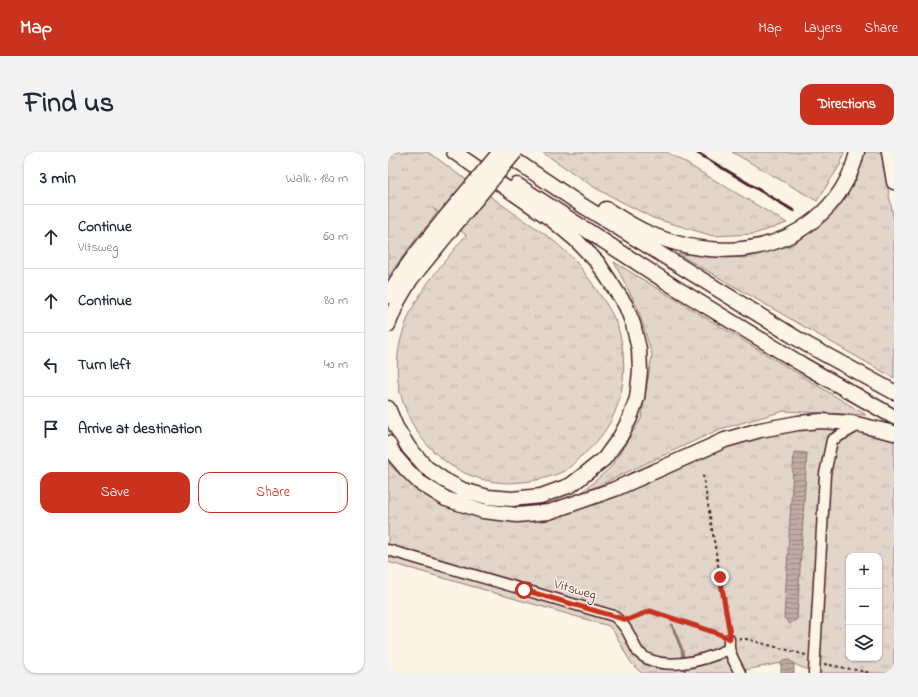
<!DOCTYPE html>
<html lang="en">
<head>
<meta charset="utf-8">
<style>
	:root { --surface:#fff; --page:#f2f2f3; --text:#1f2937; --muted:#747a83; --line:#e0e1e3; --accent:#c8321e }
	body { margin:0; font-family:"Indie Flower",sans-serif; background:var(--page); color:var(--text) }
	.controls { position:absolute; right:12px; bottom:12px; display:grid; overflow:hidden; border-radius:8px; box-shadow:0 1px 3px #0004 }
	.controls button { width:36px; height:36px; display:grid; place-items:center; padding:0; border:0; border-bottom:1px solid var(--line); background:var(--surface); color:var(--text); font:20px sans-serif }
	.stop { position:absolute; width:12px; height:12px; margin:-9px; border:3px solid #c8321e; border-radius:50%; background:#fff }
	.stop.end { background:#c8321e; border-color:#fff; box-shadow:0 1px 4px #0008 }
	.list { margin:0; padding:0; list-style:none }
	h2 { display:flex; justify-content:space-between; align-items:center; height:52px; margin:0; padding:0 16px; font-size:17px }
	h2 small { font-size:13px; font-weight:400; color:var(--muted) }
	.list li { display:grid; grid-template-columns:26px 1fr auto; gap:12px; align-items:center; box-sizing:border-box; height:64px; padding:0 16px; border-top:1px solid var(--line) }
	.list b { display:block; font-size:15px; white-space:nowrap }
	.list p { margin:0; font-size:13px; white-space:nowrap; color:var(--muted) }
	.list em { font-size:13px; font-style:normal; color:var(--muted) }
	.actions { display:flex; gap:8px; padding:12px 16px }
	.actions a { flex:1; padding:9px 0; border:1px solid var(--accent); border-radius:12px; text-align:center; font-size:14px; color:var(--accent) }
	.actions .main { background:var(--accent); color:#fff }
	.icon { flex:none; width:22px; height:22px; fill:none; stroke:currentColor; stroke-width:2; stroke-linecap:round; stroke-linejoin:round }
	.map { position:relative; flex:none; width:506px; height:521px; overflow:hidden; border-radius:12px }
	header { display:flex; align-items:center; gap:24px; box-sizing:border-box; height:56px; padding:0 20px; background:var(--accent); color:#fff }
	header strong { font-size:19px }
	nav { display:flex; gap:22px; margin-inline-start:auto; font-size:14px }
	.intro { display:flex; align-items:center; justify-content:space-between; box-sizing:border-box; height:96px; padding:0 24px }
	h1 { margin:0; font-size:28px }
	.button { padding:10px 18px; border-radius:12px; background:var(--accent); color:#fff; font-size:14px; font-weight:700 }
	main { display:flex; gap:24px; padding:0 24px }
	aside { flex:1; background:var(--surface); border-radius:12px; box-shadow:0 1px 3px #0004 }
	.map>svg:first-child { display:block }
	.grass { fill:url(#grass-tufts); stroke:#967a7a; fill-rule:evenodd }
	.water { fill:url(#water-rules); stroke:#917474 }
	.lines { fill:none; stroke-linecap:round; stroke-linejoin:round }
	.stream { stroke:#917474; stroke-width:3 }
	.minor-casing { stroke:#4a1f2b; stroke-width:13 }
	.highway-casing { stroke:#4a1f2b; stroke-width:17 }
	.path { stroke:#4a1f2b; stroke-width:2; stroke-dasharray:3 3; stroke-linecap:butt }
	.minor { stroke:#fcf5e5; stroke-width:10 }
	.highway { stroke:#fcf5e5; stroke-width:14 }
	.rail { stroke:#4a1f2b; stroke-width:3 }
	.highway-bridge-casing { stroke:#4a1f2b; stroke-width:17; stroke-linecap:butt }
	.highway-bridge { stroke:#fcf5e5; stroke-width:14 }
	.route { stroke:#c8321e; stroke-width:5 }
	.labels { text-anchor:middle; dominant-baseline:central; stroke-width:3; stroke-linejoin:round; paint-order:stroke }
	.street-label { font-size:14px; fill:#4a1f2b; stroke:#fcf5e5 }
</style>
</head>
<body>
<header>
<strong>Map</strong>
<nav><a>Map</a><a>Layers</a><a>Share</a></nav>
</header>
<div class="intro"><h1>Find us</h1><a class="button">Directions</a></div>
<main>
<aside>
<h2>3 min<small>Walk · 180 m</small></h2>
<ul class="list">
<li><svg class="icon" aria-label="ahead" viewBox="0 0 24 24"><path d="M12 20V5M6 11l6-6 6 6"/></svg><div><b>Continue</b><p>Vitsweg</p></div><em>60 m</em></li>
<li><svg class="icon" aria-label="ahead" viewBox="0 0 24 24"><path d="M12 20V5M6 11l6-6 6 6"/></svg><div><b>Continue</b></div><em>80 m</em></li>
<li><svg class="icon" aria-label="left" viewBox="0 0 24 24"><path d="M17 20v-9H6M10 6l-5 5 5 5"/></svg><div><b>Turn left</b></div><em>40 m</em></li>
<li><svg class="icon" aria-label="arrive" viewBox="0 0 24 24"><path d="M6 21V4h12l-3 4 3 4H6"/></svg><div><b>Arrive at destination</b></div></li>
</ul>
<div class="actions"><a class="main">Save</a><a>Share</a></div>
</aside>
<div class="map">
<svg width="506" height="521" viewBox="0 0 506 521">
	<defs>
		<pattern id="grass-tufts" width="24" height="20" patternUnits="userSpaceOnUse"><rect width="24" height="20" fill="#e2d5ca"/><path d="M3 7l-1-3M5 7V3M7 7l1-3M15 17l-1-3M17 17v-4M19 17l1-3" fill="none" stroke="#c3b6ae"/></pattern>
		<pattern id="water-rules" width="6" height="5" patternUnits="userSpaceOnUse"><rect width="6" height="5" fill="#c0aca5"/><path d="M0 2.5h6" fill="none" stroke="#9e8b87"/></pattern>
	</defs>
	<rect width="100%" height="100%" fill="#fcf5e5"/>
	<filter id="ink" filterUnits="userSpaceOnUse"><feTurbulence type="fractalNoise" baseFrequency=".025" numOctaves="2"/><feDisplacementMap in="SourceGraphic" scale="8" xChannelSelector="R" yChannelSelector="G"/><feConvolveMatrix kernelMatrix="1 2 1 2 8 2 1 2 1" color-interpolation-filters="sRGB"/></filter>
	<g filter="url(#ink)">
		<!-- grass -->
		<path class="grass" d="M0,0C10,0 20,0 30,0C33,0 36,0 39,0C43,1 62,16 67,20C88,34 109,49 130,64C147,75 164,86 178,100C192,113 200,125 210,140C215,147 220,154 224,162C235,182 237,207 235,229C231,260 217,286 192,305C187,310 182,316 176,319C164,325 147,329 134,330C79,337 29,299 14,247C7,226 8,201 15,180C26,142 54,113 78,83L45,56L49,61L21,96L0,125Z
			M154,0H279L399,71L366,82L325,84L265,66L209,37Z
			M344,0H456L452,13L429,49Z
			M475,0H493L506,69V226L434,185L290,102L357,106L404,93L443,63L467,28Z
			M226,110L478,263L396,259L332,277L192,342L223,315L253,267L264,203L250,157Z
			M433,276L463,278L506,288V521H427L406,512L401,508L395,509L393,511L342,521H254C237,510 234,488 221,474L0,410V310L8,319L27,335L55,353L94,366L129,370L229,343L339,295L374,284L411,277ZM461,404H491V506H461Z"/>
		<!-- water -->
		<path class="water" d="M406,300L419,301L409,467L402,472L396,466Z
			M401,508L406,512V521H393V511L395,509Z"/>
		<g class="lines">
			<!-- stream -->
			<path class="stream" d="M284,473L294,498L297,521"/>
			<!-- minor casing -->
			<g class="minor-casing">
				<path id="minor" d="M0,398L226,464C229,467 233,470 235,473C242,481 245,492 250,500C272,521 313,510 341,497
					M341,487V497L345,507L352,521
					M426,521L437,322L444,288L471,273"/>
			</g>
			<!-- highway casing -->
			<g class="highway-casing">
				<path id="highway" d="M115,0L192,52L418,192L506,240
					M501,0L506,30
					M129,33L285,134L415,213L506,265
					M218,57C231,65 244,74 258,80C311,104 378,107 426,68C447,51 463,27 469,0
					M0,144C15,116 36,92 56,67
					M0,173L10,149L23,127L66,74
					M0,256L8,275L21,296L39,316L56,328L75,338L100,345L124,347L153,344L183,333L216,307L232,285L242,266L249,246L252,219L251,197L245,172L238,154L210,111L188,88L163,67L66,0
					M0,291L6,303L18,317L31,330L58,347L95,359L129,363L161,360L227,337L337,288L372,278L410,271L433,269L464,271L506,281"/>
			</g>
			<!-- path -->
			<path class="path" d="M315,323L341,478
				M241,467L262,459L333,483
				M351,487H358L418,503
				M436,512L484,521"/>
			<!-- minor -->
			<use href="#minor" class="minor"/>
			<!-- highway -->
			<use href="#highway" class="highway"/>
			<!-- rail -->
			<path class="rail" d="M308,0L406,59"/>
			<!-- highway-bridge casing -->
			<g class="highway-bridge-casing">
				<path id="highway-bridge" d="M56,67L112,0
					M66,74L127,0"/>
			</g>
			<!-- highway-bridge -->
			<use href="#highway-bridge" class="highway-bridge"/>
		</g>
	</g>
	<g class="lines" filter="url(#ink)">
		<!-- route -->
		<path class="route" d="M136,438L239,468L262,459L329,481L342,487V482L332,425"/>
	</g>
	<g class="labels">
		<!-- street labels -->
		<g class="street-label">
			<text transform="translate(187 438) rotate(16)">Vitsweg</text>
		</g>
	</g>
</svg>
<div class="controls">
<button>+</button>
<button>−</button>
<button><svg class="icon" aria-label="layers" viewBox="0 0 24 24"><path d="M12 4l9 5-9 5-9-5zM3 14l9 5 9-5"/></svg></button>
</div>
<div class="stop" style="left:136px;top:438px"></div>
<div class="stop end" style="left:332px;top:425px"></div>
</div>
</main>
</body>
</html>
